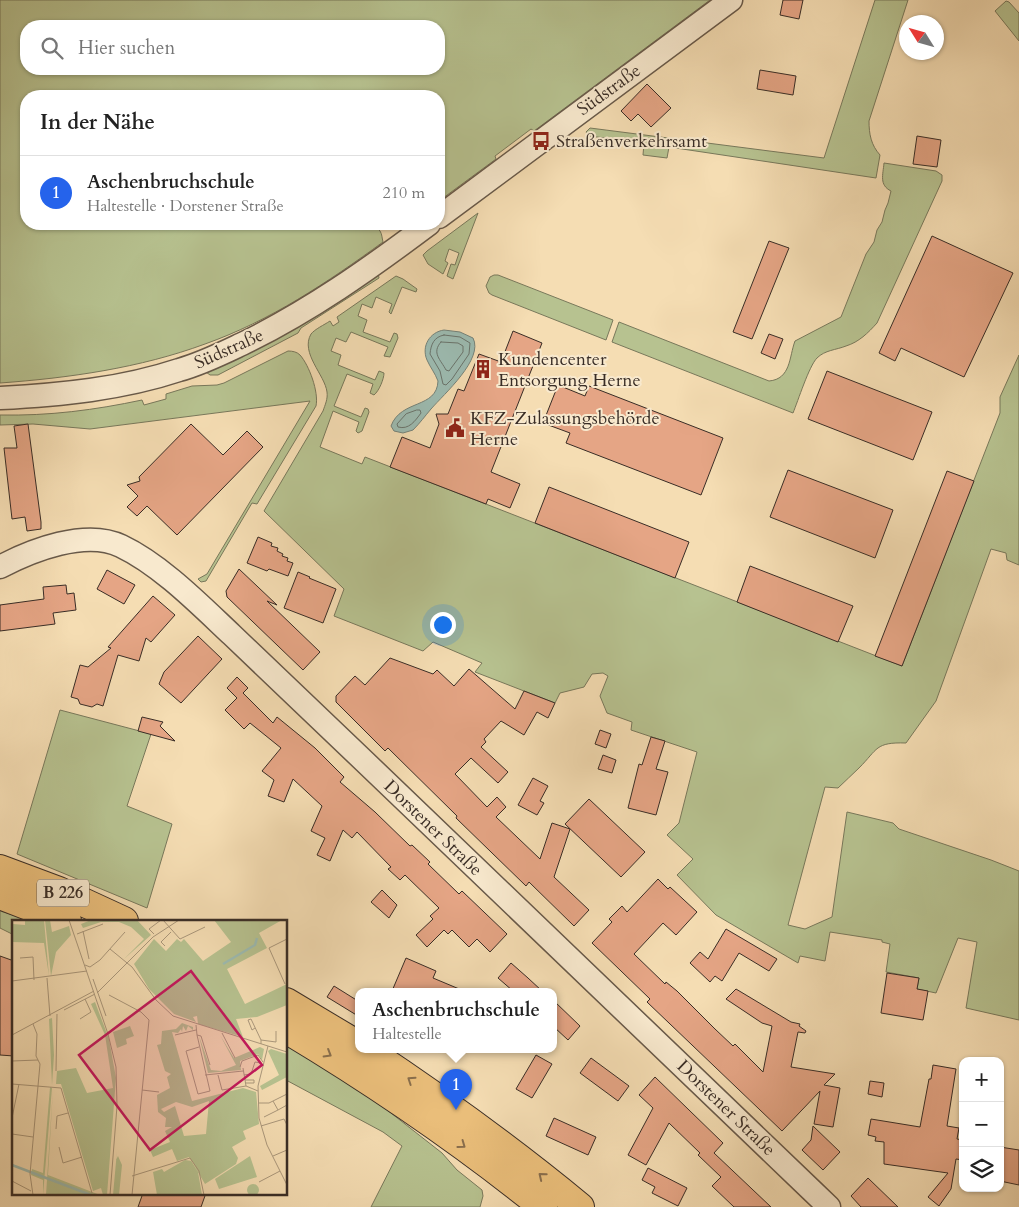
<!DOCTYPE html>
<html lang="de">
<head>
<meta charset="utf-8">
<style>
	:root { --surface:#fff; --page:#f2f2f2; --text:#222; --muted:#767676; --line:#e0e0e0; --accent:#2563eb }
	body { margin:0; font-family:Cardo,serif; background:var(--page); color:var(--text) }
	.controls { position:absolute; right:15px; bottom:15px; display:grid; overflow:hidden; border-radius:10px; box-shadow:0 1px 4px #0004 }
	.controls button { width:45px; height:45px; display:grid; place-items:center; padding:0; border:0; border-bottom:1px solid var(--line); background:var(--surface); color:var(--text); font:25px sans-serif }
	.compass { position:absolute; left:899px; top:15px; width:45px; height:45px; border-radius:50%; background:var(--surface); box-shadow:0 1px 4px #0004; rotate:307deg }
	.you { position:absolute; left:442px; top:624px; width:18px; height:18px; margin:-12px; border:4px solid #fff; border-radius:50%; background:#1a73e8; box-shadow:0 0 0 8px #1a73e833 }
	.badge { display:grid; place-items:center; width:32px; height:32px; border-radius:50%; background:var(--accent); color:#fff; font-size:16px; font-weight:700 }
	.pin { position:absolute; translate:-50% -41px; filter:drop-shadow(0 1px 2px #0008) }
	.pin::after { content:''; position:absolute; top:26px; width:18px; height:15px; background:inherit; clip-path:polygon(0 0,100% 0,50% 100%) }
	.popup { position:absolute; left:355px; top:988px; width:202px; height:65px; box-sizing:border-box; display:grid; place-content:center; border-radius:10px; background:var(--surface); filter:drop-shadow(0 1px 4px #0005); font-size:16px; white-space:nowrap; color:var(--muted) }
	.popup b { font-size:19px; color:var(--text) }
	.popup::after { content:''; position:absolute; left:50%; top:100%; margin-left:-10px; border:10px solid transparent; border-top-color:var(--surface) }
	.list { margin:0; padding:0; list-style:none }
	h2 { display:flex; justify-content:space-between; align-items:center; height:65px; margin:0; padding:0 20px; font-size:21px }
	h2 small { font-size:16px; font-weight:400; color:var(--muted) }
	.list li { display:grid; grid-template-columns:32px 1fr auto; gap:15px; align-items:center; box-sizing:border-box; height:75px; padding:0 20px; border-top:1px solid var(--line) }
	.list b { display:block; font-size:19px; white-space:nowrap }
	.list p { margin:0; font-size:16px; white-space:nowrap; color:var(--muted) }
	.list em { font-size:16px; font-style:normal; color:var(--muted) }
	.icon { flex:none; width:28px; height:28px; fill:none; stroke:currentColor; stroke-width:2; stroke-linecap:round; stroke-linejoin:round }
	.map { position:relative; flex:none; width:1019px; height:1207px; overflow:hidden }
	.search { position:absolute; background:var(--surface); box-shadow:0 1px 4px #0004; left:20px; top:20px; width:425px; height:55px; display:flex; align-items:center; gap:12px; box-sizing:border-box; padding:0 18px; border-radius:20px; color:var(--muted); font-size:19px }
	.panel { position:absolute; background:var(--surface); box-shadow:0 1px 4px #0004; left:20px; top:90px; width:425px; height:140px; border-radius:20px }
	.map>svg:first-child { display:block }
	.green { fill:#b7c290; stroke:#78785b; fill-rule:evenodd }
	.water { fill:#9cbbb1; stroke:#748279 }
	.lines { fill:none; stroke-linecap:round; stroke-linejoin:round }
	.shore { stroke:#6a746c; stroke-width:1 }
	.building { fill:#e5a585; stroke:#392d26 }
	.minor-casing { stroke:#685949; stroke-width:25 }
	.major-casing { stroke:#392d26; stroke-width:30 }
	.minor { stroke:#f8e9ce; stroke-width:22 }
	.major { stroke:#eabe7a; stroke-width:28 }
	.oneway { stroke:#896e4c }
	.labels { text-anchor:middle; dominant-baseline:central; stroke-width:4; stroke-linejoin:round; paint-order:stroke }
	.shield { fill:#f8e9ce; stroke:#726558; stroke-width:1 }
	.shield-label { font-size:16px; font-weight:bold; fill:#392d26 }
	.street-label { font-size:18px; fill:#392d26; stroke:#f8e9ce }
	.poi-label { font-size:18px; fill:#392d26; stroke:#f8e9ce; text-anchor:start }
	.inset-river { fill:none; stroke:#9cbbb1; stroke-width:2.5 }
	.inset-road { fill:none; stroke:#aa977b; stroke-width:1 }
	.view { fill:#c2185b; fill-opacity:0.15; stroke:#c2185b; stroke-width:2.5 }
	.inset-edge { fill:none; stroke:#392d26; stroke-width:2.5 }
</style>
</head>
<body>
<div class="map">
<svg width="1019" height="1207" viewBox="0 0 1019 1207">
	<rect width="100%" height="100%" fill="#f5ddb3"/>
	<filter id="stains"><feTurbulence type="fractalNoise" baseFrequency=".004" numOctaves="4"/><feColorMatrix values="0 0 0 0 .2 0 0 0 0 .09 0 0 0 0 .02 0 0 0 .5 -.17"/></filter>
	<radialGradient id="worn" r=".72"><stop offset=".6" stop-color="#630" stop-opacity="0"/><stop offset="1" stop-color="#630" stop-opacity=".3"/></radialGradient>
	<!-- green -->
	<path class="green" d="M0,0H710L534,131L531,129L495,156L496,159L439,201V96H26V224H326L327,226C339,223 372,219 380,231C382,234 382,238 383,242C328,282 270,321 205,344C140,368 69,378 0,383ZM439,26V69H26V26Z
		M875,0H908L869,121C869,134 871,145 880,155L876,178L669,147L667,158L643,155L644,143L589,136L586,132L590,128L824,158Z
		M1006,1L1009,2L1019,13V41L995,11Z
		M884,163L936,171L942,175V181L877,323C868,333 859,342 846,346C836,350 825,350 817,358C809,366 798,401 793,413L612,342L619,322L769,381C791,379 789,357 795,341L841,317L866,254L874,242L877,230L882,222L885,210L888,203L891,191C879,185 883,175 884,163Z
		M478,213L453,279L447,276L451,264L455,265L459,253L449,249L445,261L448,263L443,274L428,264L423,255L427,251Z
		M378,273L379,278L301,328L298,333L218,375H210L206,372Z
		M494,275H498L613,320L606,340L492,295L489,293L486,286L490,277Z
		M396,276L403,279L417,289L416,292L402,287L391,314L389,312L392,304L376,297L372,308L362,304L358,316L367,320L363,332L390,342L394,333L397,334L398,338L390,357L384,356L388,347L351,332L346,342L336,338L331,351L341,355L338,365L375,380L379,371L384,373C384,379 379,391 374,395L370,393L373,384L347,374L334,406L361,417L365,408L368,409L369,412L362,431L358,433L356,431L359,422L333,411L320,447L362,464L365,457L902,666L1000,413V397L1019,355V565L1007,560L1006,553L991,549L936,701L906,743C875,742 878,749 859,768C852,775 845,781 838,788L825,787L788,925L805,929L832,917L847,812L893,823L899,829L991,860L1019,871V1020L966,1008L977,942L958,938L936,993L917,989L919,978L886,972L890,944L882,942V940L830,932L825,961L800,956L798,963L716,915L677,875L693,859L667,835L679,823L697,752L631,730L632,722L607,713L600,696L608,676L603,673L592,674L584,687L560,693L555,703L475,672L482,663L433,642L423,651L334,616L344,589L264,511L323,411C325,405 328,399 327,392C325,375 300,353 311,334C315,329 324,325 330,321L333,326L339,322L337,317Z
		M288,351C293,351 297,352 300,355C309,365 319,392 316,406L257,504L252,503L206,581L201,582L198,579L207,574L310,401L90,429L33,424L0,425V415C49,416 95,410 142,400L144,405L166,399V394L192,386L217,385L224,383Z
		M60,710L151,734L127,806L172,824L147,908L17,854Z
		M0,911L33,921H14V935L0,928Z
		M286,1044L345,1077L442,1153L457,1170L482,1190L483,1196L480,1207H371L402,1146L383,1132L286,1080Z"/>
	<!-- water -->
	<path class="water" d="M444,330L460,332L473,338C484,359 444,394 431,409C425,416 420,423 413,430L403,433L394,431L391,426C401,399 437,409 438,381C435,373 430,367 427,360C421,346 430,332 444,330Z"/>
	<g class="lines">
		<!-- shore -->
		<path class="shore" d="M444,335L460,337L470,343L469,354L452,379L446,385L443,384L440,371L430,354C431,344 434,337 444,335Z
			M441,342L458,343L463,346V352L449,371L446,370C441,360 431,353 441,342Z
			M417,410H420L421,413C415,421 409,430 398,427L397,424L406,414Z"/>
	</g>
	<!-- building -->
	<path class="building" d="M783,0H803L799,19L780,15Z
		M760,70L796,76L793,95L757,89Z
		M647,84L671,108L651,127L638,114L631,121L621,111Z
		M917,136L941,140L937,167L913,164Z
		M932,236L1013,273L964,377L901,348L895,361L879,353Z
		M769,241L789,248L752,339L733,332Z
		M513,331L542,343L491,472L520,484L510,508L488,499L486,504L390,467L402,437L430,448L439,424L436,414H448L458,389L464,391L479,354L501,362Z
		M769,334L783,339L775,359L761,353Z
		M827,371L932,412L913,460L808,419Z
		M558,385L585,396L589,386L723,438L701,495L566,443L570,433L543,423Z
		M28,424L41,522V529L27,531L25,517L12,519L4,448H17L14,426Z
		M191,424L223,455L247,431L263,447L177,535L147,506L137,516L127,507L138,496L127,485L140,481L139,477Z
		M788,470L893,510L875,558L770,517Z
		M947,471L974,481L902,666L875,656Z
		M549,487L689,542L675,578L535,523Z
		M258,537L272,543L271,546L278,548L277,551L283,554L282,556L288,558L287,561L293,563L288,576L269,569L267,571L247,563Z
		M750,566L853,606L838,642L737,602Z
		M239,569L277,605L267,601L320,652L303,670L227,597L226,591Z
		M107,570L135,585L124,604L97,589Z
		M298,572L310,577L309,578L336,589L323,623L284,608Z
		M66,585L67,594L74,593L76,610L53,613L55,624L0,631V605L44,599L43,587Z
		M153,596L175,615L151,642L146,638L139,661L118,655L103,706L97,704L92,707L80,704L78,699L71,697L80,665L88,667L111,648L108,647Z
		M198,636L222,659L181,703L159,684L164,672Z
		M390,658L433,674L437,670L454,686L469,669L515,709L524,691L555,703L548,718L537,712L524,735L501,721L484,739L486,742L481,747L508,772L498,783L471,758L455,774L487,807L497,797L506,807L496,817L540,859L552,823L570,829L554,877L589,910L574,926L529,882L526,886L456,818L457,816L388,748L385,751L336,702V696L355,676L365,685Z
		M237,677L248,688L243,693L273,723L277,717L315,748L344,777L340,782L375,812L410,846L412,845L430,862L428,864L459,894L462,891L507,934L490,952L477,939L469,947L452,930L448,934L444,930L427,947L416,935L433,919L430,916L439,908L405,875L400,880L388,869L391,867L357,832L352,838L343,830L330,861L317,855L325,838L311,831L322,806L293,779L284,802L268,796L274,780L262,771L281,748L250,723L244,729L225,710L237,698L227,688Z
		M142,717L163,722L160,726L175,741L138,731Z
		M600,730L611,734L606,748L595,744Z
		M651,737L665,741L656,769L668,772L656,815L628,808L639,764L642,765Z
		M603,755L616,760L612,773L598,769Z
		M533,778L548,786L540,801L544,803L537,815L518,805Z
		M589,799L645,852L621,877L565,824Z
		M658,879L668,889L670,887L697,912L676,935L663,923L634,954L665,984L666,982L677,991L715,1029L733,1046L735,1044L763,1072L772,1026L762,1023L726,999L736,989L791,1022L800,1024L799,1026L806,1031L805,1033L798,1032L791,1067L835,1074L824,1085L840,1088L833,1127L814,1124L820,1091L782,1131L647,1002L650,999L592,943L612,922L609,919L622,906L627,912Z
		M382,890L397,905L389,918L371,902Z
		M726,929L777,959L769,971L739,953L722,981L715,976L710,982L690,963L700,952L708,959Z
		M0,956L14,961V1056L0,1055Z
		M406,958L436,971L433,978L464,991H392Z
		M511,963L528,978L542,991H513L498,978Z
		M887,973L919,978L917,989L928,991L923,1020L881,1013Z
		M334,986L358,1001V1016L327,997Z
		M554,1001L580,1026L568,1040L554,1027Z
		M536,1055L552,1064L532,1098L516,1089Z
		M591,1058L629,1086L618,1101L580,1073Z
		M933,1065L956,1069L947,1126L959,1128L957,1139L963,1140V1160L956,1159L951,1189L939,1206L928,1197L948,1173L884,1164V1142L875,1141L876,1137L868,1135L871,1119L920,1127L929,1079H931Z
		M655,1077L723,1143L714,1153L771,1207H734L712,1186L721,1177L698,1155L700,1153L669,1123L646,1165L628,1155L653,1108L639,1095Z
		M870,1081L884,1083L882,1097L868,1094Z
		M554,1118L596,1137L588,1155L546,1136Z
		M813,1126L840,1152L823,1170L802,1150L811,1140Z
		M1000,1147L1019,1150V1185L1000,1181Z
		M648,1168L687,1188L678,1206L652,1193L655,1187L642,1180Z
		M868,1178L898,1207H861L851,1196Z
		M143,1193H206L201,1207H138Z"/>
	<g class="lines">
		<!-- minor casing -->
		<g class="minor-casing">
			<path id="minor" d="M439,217L731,0
				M0,398C60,395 122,389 179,370C201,364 221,354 242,344C310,311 369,269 429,224
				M0,567C32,550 86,529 121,546C161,565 200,605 232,635C276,677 320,719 364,761C518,910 674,1058 829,1207"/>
		</g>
		<!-- major casing -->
		<g class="major-casing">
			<path id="major" d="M0,869L59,891L124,921
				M0,895L67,921
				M286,1002L358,1045
				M286,1029C376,1083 461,1141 543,1207
				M365,1049C439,1098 511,1150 580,1207"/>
		</g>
		<!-- minor -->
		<use href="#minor" class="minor"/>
		<!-- major -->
		<use href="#major" class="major"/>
	</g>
	<!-- one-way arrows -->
	<defs><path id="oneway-chevron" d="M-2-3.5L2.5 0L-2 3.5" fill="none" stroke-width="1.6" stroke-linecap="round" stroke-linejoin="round" transform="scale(1.25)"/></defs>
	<g class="oneway">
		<use href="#oneway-chevron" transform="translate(328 1054) rotate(31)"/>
		<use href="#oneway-chevron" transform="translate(411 1080) rotate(-146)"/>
		<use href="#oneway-chevron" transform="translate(462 1145) rotate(36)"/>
		<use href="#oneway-chevron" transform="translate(542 1176) rotate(-141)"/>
	</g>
	<!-- icons -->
	<defs>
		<g id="bus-bare" transform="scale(1.5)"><path d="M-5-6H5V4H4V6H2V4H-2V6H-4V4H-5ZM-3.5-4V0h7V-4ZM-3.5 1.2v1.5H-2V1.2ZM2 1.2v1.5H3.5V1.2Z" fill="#8f2418" stroke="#f8e9ce" stroke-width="2.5" paint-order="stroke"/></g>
		<g id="building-bare" transform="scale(1.5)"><path d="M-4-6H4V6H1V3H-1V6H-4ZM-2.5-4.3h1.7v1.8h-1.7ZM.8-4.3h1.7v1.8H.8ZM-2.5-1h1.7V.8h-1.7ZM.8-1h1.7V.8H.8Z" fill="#8f2418" stroke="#f8e9ce" stroke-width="2.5" paint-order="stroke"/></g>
		<g id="civic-bare" transform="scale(1.5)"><path d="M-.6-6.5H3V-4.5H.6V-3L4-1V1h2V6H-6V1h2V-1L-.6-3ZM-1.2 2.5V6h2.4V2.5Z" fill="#8f2418" stroke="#f8e9ce" stroke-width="2.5" paint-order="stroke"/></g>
	</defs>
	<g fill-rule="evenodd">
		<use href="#bus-bare" x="541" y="141"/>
		<use href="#building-bare" x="483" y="369"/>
		<use href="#civic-bare" x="455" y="428"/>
	</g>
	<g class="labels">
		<!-- shield labels -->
		<rect class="shield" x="37" y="879.5" width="52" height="27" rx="4"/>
		<g class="shield-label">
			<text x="63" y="893">B 226</text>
		</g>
		<!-- street labels -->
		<g class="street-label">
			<text transform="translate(609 90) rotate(-36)">Südstraße</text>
			<text transform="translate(229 349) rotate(-24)">Südstraße</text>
			<text transform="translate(433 828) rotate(44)">Dorstener Straße</text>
			<text transform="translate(726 1108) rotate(44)">Dorstener Straße</text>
		</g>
		<!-- poi labels -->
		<g class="poi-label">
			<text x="556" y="141">Straßenverkehrsamt</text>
			<text x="498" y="359">Kundencenter<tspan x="498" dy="21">Entsorgung Herne</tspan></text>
			<text x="470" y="418">KFZ-Zulassungsbehörde<tspan x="470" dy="21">Herne</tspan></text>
		</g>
	</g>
	<!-- overview -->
	<g transform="translate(12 920)">
		<rect width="275" height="275" fill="#f5ddb3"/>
		<path d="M13,0H32L37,56L32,23L0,22L1,4L13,5ZM33,0H38L40,12L57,6L59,15L44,32L39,56ZM79,0H125L139,15L112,39L132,19L119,7L107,2H89L71,8L69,4ZM202,0H270L247,13L255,28L215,49L233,84L275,64V85L245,97L224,99L231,117L186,104L185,96L181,97L184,102L162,94L137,69L122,44L142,19L154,31L165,19L169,22L172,19L191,41L219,22ZM83,82L97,119L104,158L95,275H91L89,268L81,271L49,164H44L45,151L64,148L75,173L101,168L93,115L79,84ZM40,98L42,135L40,165L37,99ZM170,103L181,107V110L176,106L174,111L171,106L170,112L169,109L166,113L160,112L180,181L231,168L244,172L247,204L231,211L234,219L220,227L226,238L224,244L193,264L177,237L165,241L160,229L141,237L138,230L158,222L153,211L160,207H153L154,198L146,192L145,175L158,168L155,157L159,154L153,151L145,125L149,124L150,111L164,109ZM197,181L194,214L172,216L163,186L152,192L149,189L164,182L180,187ZM118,106L122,116L114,119L115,124L105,128L101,112ZM208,115L222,138L248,127L252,129L250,140L246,134L228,141L229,150L196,153L187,116L199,150L209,151L224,145ZM259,129L275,134V157L250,170L248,166L267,155L256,131ZM38,167L40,168L31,275V260L19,255L20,249L31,253ZM41,168L36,255L88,275H34ZM105,231L104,240L106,236L110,245L107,275H101ZM238,236L245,257L207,269L203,259ZM173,240L180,241L186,252L190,275H145L141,252L150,249L152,252ZM235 270a6 6 0 1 1 12 0a6 6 0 1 1-12 0Z" fill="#b7c290" fill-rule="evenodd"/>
		<path class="inset-river" d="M211,44L243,25L245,18M0,245L79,275"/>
		<path class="inset-road" d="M57,0L96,114L104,147L105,186L98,275M151,0L168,19L193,7M71,11L77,39M65,14L91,4M142,14L137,9L149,0M153,26L149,22L159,12M98,29L120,47L144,80L161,96L275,132M8,38L21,37L22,60M73,45L78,47L88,40L113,12M35,58L38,96M81,59L94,96M0,61L75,51M273,64L257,28L275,19M85,73L141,17L167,0M97,75L129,92L137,100L120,275M52,90L83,74M68,99L79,92L73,79M184,105L185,115L189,116L198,145M243,108L240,110L236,100L239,99L249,120V124M210,113L223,138M0,115L82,71M163,115L184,110M185,115L198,171L186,174L174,131L187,127M249,120L264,122V111M256,126L246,166L247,198L255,225L275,265M0,141L26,140M228,147L230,141L246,135L251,142M231,148L234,166L246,171M44,151L45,94M193,155L231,151M206,155L210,170L234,166M232,155L239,154L243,142L249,143M233,160H242V163H233M0,164L49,168L80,273M130,170L147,172M261,181L266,190L275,185M246,183H257L275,174M252,197L266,190M0,198L7,164M249,206L272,199L275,205M44,209L45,196L56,193M0,214L21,217M47,227L51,243L70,237M261,236L275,230M120,256L178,238L187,251L192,275M0,261L19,271M247,262L268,251M21,275L18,254L28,144L24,136L25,114L21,104"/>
		<path class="view" d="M179,51L250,145L138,230L67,135Z"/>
		<rect width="275" height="275" class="inset-edge"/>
	</g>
	<rect width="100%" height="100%" filter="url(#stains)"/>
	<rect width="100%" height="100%" fill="url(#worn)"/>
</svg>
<div class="controls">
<button>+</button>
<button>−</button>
<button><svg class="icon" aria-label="layers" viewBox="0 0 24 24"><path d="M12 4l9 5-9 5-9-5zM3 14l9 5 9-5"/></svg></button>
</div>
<svg class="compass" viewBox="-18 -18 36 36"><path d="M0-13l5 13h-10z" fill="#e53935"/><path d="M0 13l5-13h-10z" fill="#767676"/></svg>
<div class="you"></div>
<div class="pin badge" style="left:456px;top:1110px">1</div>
<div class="popup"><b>Aschenbruchschule</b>Haltestelle</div>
<div class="search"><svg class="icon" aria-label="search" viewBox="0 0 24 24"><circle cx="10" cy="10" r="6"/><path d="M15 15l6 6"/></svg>Hier suchen</div>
<section class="panel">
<h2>In der Nähe<small></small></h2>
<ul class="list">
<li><span class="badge">1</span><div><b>Aschenbruchschule</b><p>Haltestelle · Dorstener Straße</p></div><em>210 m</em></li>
</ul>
</section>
</div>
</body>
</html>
